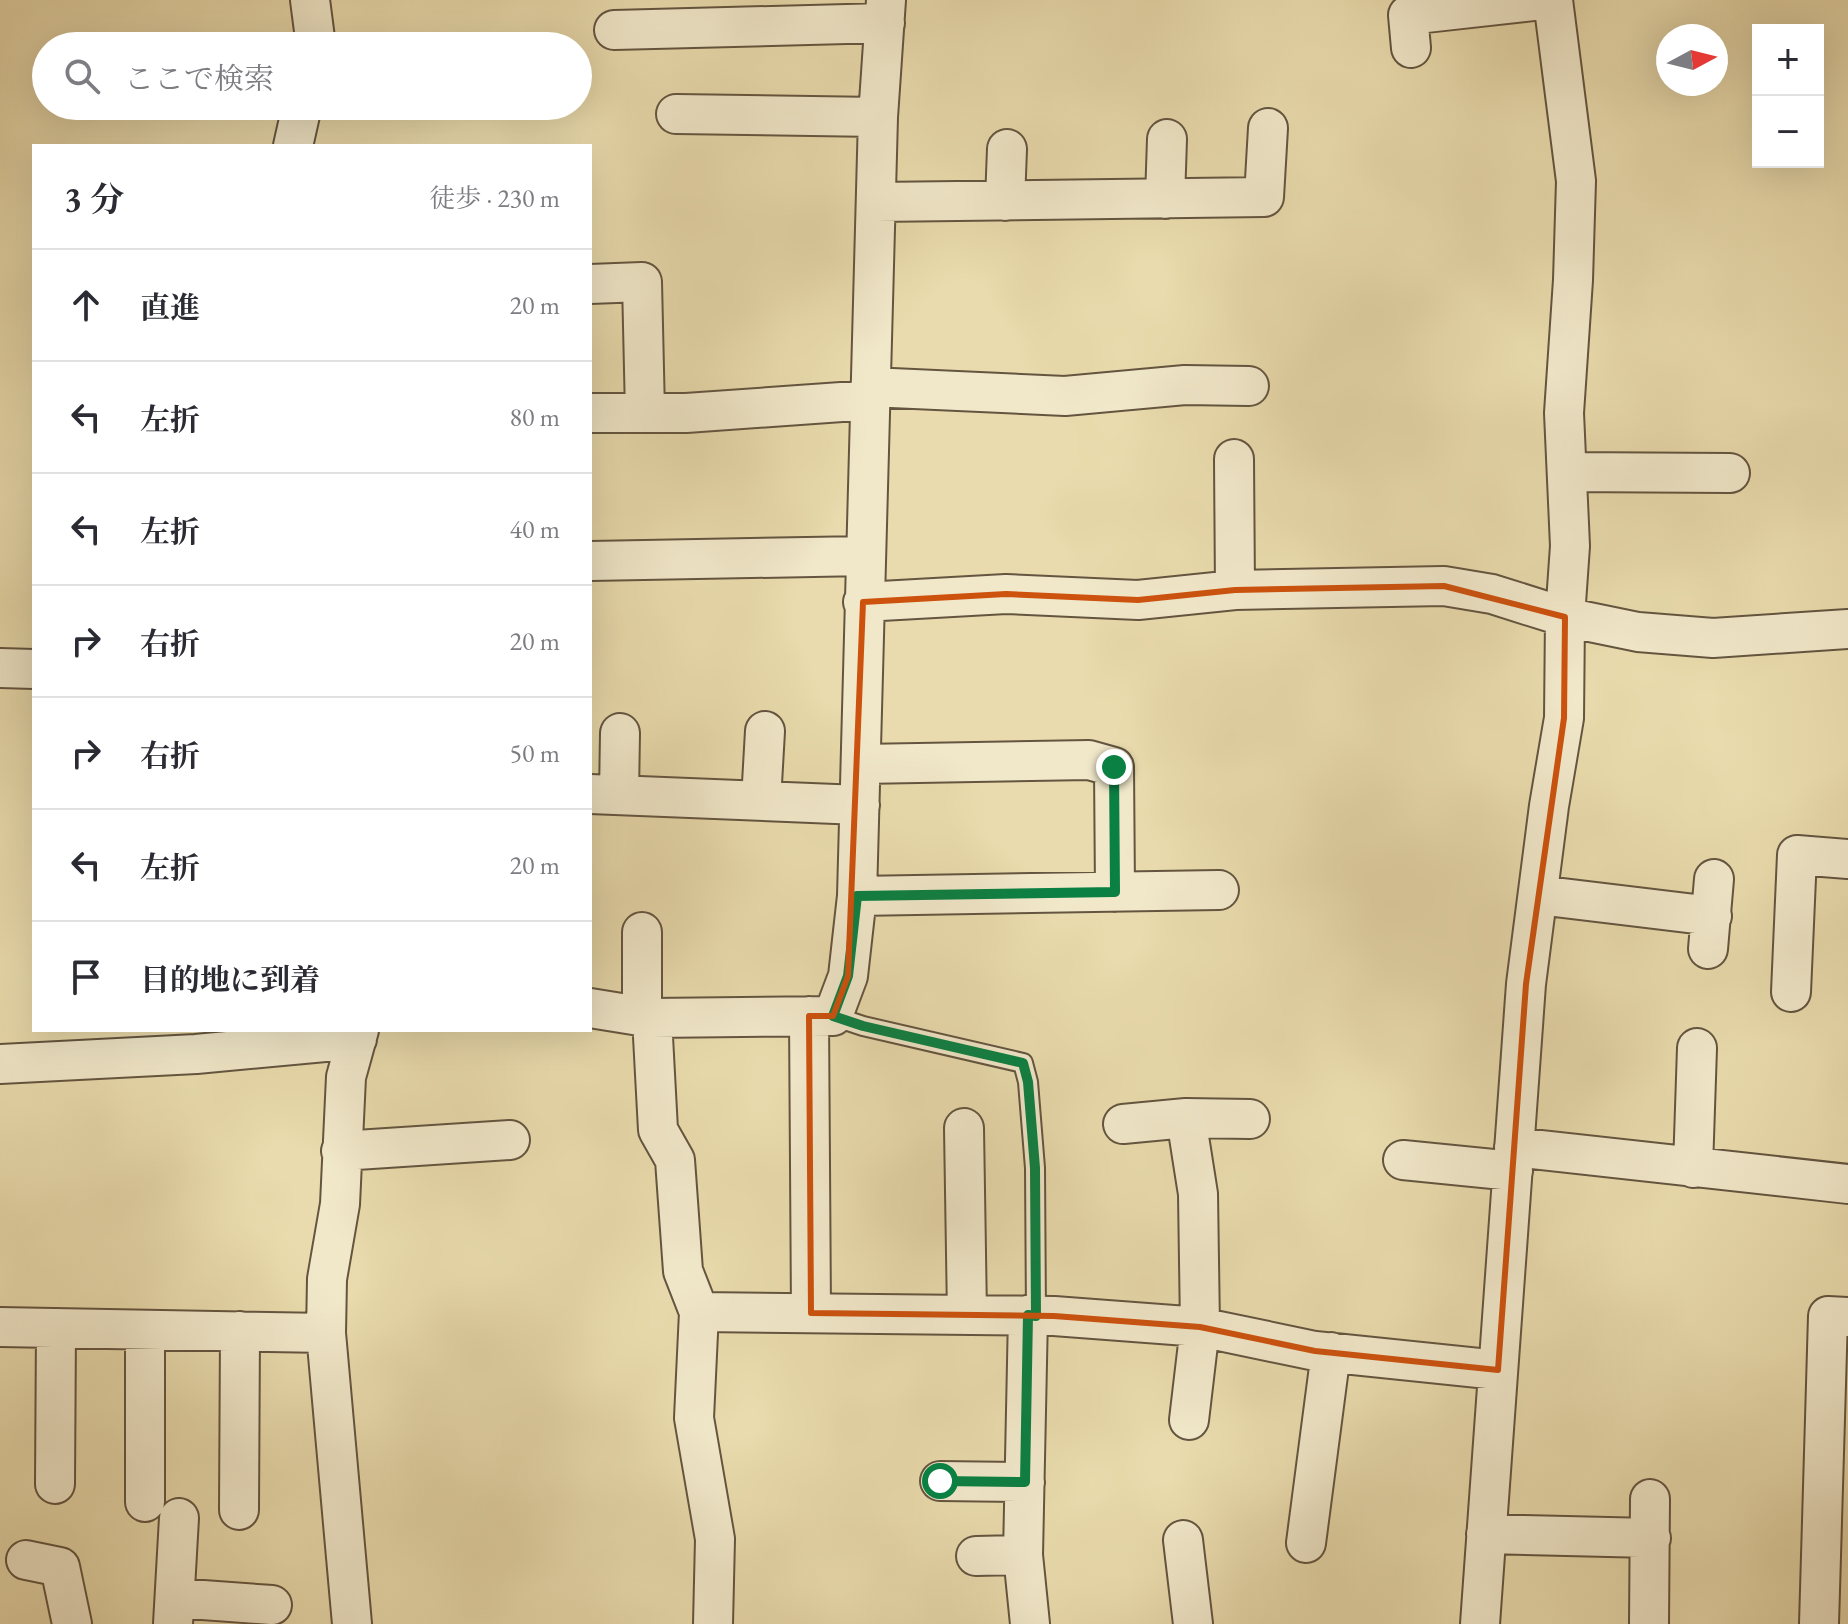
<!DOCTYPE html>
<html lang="ja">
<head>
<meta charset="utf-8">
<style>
	:root { --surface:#fff; --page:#f7f7f7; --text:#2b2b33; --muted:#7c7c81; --line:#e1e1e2 }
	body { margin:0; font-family:"EB Garamond","Noto Serif JP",serif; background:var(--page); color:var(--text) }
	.controls { position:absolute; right:24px; top:24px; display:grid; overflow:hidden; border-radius:0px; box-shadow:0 8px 32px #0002 }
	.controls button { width:72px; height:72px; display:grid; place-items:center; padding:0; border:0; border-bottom:2px solid var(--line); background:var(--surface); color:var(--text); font:40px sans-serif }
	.compass { position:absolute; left:1656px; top:24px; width:72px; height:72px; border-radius:50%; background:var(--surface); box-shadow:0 8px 32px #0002; rotate:83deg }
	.stop { position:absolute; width:24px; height:24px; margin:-18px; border:6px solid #0b8043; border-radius:50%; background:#fff }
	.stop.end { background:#0b8043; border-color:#fff; box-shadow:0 2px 8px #0008 }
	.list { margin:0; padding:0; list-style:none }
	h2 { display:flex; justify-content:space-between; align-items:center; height:104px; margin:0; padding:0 32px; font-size:34px }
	h2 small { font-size:26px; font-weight:400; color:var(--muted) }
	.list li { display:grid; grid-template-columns:52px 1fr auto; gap:24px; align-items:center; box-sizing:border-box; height:112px; padding:0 32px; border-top:2px solid var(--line) }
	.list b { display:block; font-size:30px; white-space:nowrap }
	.list em { font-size:26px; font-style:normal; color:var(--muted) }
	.icon { flex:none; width:44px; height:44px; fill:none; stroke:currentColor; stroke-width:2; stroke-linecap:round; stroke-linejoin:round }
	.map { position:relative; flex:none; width:1848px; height:1624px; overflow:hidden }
	.search { position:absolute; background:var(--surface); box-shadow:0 8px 32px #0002; left:32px; top:32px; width:560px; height:88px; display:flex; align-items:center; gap:20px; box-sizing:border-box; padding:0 28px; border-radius:44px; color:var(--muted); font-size:30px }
	.panel { position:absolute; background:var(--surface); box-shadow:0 8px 32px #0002; left:32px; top:144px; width:560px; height:888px; border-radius:0px }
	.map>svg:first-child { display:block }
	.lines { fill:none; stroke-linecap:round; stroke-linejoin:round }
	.lane-casing { stroke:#645540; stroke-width:22 }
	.street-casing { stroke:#645540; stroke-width:42 }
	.lane { stroke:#f1e8ca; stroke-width:18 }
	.street { stroke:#f1e8ca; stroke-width:38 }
	.route { stroke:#0b8043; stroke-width:10 }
	.marked { fill:none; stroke:#cd520e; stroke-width:6; stroke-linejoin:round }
</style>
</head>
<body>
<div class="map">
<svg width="1848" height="1624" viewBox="0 0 1848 1624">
	<rect width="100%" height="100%" fill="#e9dbad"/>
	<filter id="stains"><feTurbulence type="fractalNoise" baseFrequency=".0025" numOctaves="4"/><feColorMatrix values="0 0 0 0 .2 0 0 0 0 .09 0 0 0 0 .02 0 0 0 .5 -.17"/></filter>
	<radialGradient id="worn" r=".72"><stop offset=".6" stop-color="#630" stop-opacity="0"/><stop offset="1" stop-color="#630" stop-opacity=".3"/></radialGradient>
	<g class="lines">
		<!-- lane casing -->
		<g class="lane-casing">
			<path id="lane" d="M833,1016L863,1026L1023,1063L1028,1082L1035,1168L1036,1316"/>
		</g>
		<!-- street casing -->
		<g class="street-casing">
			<path id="street" d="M310,0L316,46
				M614,30L885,23
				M1411,48L1408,15L1542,0
				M676,114L878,117
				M293,146L302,106
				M1165,199L1167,139
				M1005,201L1007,149
				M876,202L1264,197L1268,128
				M590,284L642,282L645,413
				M870,387L1065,396L1185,385L1249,386
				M590,413H686L870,400
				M1234,459L1235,590
				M1567,472L1730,473
				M590,561L865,556
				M863,602L1006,594L1138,600L1235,590L1444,586L1492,594L1565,617L1638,632L1713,638L1848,629
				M0,668L34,669
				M861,764L1089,760L1114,767L1115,892
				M590,794L860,805
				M619,795L620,733
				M761,801L765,731
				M1538,895L1712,916
				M857,896L1219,890
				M1708,949L1714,879
				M1791,992L1797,855L1848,859
				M590,1008L652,1018L833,1016L848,976L857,896L878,117L886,0
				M809,1016L811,1313
				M642,1017V932
				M652,1018L658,1130L675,1160L683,1271L699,1312L694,1418L715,1539L713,1624
				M0,1064L196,1054L357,1039
				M1186,1118L1198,1194L1200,1327L1189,1420
				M1123,1124L1186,1118L1250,1119
				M964,1128L967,1315
				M1514,1147L1848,1184
				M341,1151L510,1140
				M1403,1160L1513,1171
				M1693,1168L1697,1048
				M699,1312L1054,1316L1200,1327L1315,1351L1498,1370
				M1028,1315L1023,1555L1030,1624
				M0,1327L326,1333
				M145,1330V1502
				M940,1481L1025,1482
				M55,1484L56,1328
				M239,1510L240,1331
				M1486,1534L1651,1538
				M1183,1540L1193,1624
				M1306,1543L1331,1352
				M976,1556L1023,1555
				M26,1560L60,1567L72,1624
				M175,1598L272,1605
				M173,1624L179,1518
				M352,1624L326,1333L327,1279L340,1204L346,1077L359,1030
				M1480,1624L1526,984L1549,806L1564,718L1565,617L1570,546L1564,413L1573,280L1576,181L1553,0
				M1649,1624L1650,1499
				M1819,1624L1828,1316L1848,1317"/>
		</g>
		<!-- lane -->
		<use href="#lane" class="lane"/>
		<!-- street -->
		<use href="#street" class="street"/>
	</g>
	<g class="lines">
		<!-- route -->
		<path class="route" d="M940,1481L1025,1482L1028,1315L1036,1316L1035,1168L1028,1082L1023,1063L863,1026L833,1016L848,976L857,896L1115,892L1114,767"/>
	</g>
	<!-- marked area -->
	<path class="marked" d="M1444,586L1565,617L1564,718L1526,984L1498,1370L1315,1351L1200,1327L1054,1316L811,1313L809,1016H833L848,976L863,602L1006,594L1138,600L1235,590Z"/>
	<rect width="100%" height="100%" filter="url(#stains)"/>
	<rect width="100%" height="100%" fill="url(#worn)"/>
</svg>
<div class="controls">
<button>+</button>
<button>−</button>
</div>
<svg class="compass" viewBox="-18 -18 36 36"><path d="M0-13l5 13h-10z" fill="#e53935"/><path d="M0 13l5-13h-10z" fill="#7c7c81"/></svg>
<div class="stop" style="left:940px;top:1481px"></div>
<div class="stop end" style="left:1114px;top:767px"></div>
<div class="search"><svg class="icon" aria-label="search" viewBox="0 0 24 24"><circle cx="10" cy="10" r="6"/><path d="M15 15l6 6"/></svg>ここで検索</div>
<section class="panel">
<h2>3 分<small>徒歩 · 230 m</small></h2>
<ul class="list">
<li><svg class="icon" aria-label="ahead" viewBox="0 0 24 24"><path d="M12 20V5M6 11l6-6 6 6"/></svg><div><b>直進</b></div><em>20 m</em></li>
<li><svg class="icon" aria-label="left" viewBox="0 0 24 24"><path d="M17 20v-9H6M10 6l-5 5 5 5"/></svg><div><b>左折</b></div><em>80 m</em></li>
<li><svg class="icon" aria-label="left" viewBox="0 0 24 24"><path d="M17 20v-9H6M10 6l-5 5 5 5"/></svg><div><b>左折</b></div><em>40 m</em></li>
<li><svg class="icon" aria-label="right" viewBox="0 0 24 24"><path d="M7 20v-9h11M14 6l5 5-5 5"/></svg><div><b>右折</b></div><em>20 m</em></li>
<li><svg class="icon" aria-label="right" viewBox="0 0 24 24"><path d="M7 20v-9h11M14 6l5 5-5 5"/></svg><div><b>右折</b></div><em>50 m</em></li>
<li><svg class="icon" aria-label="left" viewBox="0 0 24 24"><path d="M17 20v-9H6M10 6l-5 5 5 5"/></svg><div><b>左折</b></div><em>20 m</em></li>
<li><svg class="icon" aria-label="arrive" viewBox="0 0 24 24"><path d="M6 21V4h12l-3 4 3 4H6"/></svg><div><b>目的地に到着</b></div></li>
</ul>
</section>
</div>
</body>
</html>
